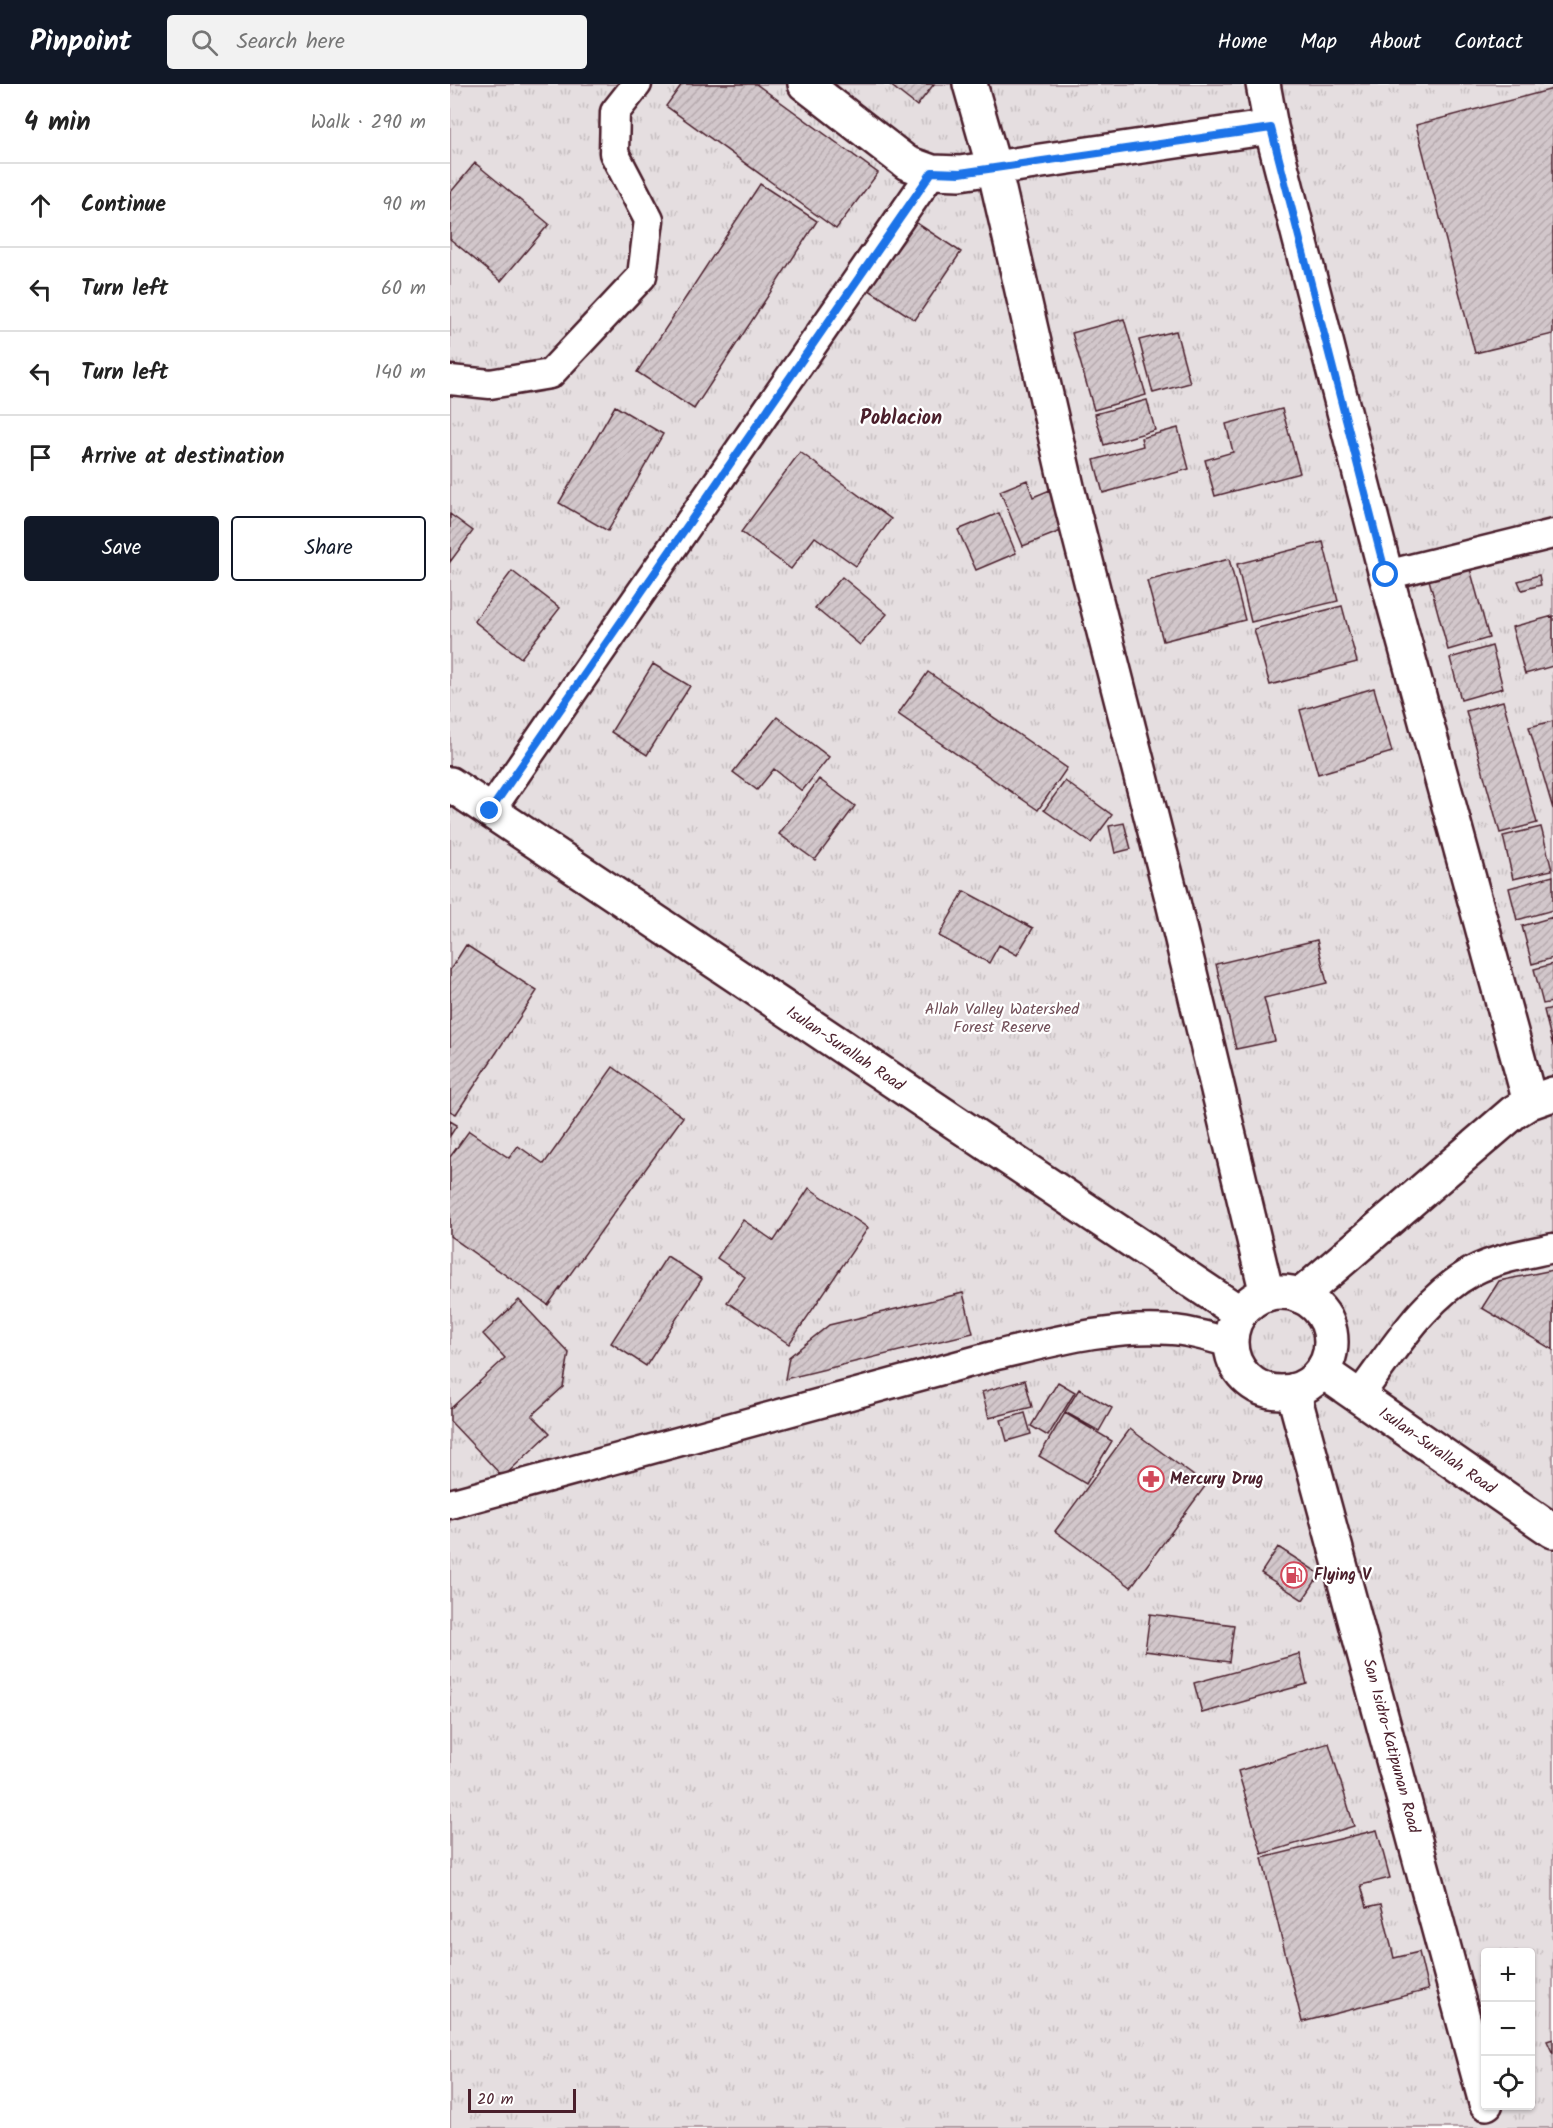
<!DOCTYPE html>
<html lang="en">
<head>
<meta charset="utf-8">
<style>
	:root { --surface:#fff; --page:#f2f2f2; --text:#222; --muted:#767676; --line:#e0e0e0; --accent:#111827 }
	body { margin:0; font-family:Kalam,sans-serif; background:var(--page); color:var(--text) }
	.controls { position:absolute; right:18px; bottom:18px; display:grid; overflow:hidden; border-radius:6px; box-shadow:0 2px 4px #0004 }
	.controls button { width:54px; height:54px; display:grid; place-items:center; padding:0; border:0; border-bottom:2px solid var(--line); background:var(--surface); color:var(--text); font:30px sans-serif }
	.scale { position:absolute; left:18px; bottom:15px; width:108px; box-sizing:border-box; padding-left:6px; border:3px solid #4a1f2b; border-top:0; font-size:16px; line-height:21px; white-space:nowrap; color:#4a1f2b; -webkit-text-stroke:4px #fff; paint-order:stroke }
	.stop { position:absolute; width:18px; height:18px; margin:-14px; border:4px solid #1a73e8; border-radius:50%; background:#fff }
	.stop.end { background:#1a73e8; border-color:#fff; box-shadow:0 2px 6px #0008 }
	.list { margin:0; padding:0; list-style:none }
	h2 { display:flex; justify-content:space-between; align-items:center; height:78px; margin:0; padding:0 24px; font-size:26px }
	h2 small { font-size:20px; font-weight:400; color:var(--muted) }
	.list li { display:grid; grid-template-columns:39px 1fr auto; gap:18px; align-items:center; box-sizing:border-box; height:84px; padding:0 24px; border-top:2px solid var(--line) }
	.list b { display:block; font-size:22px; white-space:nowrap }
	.list em { font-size:20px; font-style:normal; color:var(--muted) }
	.actions { display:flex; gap:12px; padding:18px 24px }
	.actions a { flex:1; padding:14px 0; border:2px solid var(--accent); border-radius:6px; text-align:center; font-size:21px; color:var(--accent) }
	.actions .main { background:var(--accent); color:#fff }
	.icon { flex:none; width:33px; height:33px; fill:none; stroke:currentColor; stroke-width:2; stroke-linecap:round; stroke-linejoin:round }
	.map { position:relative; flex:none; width:1103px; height:2044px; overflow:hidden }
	header { display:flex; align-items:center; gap:36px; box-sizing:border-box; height:84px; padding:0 30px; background:var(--accent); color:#fff }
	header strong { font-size:28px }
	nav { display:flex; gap:33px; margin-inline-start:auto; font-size:21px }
	.search { width:420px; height:54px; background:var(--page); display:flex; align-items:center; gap:15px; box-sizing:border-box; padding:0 21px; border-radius:6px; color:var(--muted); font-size:22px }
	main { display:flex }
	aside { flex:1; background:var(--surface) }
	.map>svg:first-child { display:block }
	.grass { fill:url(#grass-tufts); stroke:#987e86; stroke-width:1.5; fill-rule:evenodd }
	.building { fill:url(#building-hatch); stroke:#4a1f2b; stroke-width:1.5 }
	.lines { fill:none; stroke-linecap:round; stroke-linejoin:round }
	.minor-casing { stroke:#4a1f2b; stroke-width:33 }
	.tertiary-casing { stroke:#4a1f2b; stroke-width:38 }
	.secondary-casing { stroke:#4a1f2b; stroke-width:38 }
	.trunk-casing { stroke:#4a1f2b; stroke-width:38 }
	.minor { stroke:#fff; stroke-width:28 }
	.tertiary { stroke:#fff; stroke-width:33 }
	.secondary { stroke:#fff; stroke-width:33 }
	.trunk { stroke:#fff; stroke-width:33 }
	.route { stroke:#1a73e8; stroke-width:8 }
	.labels { text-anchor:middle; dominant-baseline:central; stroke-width:4.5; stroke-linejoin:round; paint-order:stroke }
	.park-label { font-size:16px; fill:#714f58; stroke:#fff }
	.street-label { font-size:16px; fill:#4a1f2b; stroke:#fff }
	.poi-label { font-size:16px; font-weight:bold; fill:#4a1f2b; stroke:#fff; text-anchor:start }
	.quarter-label { font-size:20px; font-weight:bold; fill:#4a1f2b; stroke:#fff }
</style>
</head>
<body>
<header>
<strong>Pinpoint</strong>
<div class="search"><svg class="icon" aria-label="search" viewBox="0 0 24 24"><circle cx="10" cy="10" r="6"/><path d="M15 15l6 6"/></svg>Search here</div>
<nav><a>Home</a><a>Map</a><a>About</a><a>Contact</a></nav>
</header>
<main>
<aside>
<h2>4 min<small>Walk · 290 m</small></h2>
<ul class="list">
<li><svg class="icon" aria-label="ahead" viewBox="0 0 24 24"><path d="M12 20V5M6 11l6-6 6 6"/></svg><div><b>Continue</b></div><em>90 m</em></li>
<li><svg class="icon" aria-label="left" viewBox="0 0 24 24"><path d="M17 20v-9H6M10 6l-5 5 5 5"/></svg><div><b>Turn left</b></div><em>60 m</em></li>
<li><svg class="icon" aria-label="left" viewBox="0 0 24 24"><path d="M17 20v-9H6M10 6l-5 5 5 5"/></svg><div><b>Turn left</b></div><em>140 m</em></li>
<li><svg class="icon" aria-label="arrive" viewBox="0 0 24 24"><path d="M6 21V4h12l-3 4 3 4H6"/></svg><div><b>Arrive at destination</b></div></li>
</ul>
<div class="actions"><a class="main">Save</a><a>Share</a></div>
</aside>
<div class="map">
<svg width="1103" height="2044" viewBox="0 0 1103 2044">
	<defs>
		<pattern id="grass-tufts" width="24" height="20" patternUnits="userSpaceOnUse" patternTransform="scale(1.5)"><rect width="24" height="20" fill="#e5dee0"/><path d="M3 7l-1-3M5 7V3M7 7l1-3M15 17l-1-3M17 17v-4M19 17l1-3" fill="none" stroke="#c6bec0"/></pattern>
		<pattern id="building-hatch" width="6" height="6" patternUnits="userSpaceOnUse" patternTransform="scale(1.5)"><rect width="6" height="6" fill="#d2c7cb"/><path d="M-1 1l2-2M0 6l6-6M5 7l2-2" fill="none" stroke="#b6aaae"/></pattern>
	</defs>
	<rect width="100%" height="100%" fill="#fff"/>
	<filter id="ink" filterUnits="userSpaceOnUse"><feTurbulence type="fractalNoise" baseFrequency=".0167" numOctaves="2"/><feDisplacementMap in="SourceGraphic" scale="12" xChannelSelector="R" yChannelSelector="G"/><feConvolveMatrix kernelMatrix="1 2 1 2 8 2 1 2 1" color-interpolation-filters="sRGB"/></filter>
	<g filter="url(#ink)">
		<!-- grass -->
		<path class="grass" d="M0,0H1103V2044H0ZM1036,1868H1080V2022H1036Z"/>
		<!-- building -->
		<path class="building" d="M232,0H306L428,89L386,145L216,22Z
			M439,0H484L467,22Z
			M1103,5V250L1025,269L966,41Z
			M25,79L99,140L51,197L0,155V109Z
			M310,100L367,137L244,325L187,288Z
			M459,134L511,168L465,236L413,202Z
			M674,235L696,311L644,326L622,249Z
			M726,247L740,299L703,309L689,256Z
			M697,316L705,346L654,361L645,330Z
			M165,322L213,350L158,447L109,419Z
			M832,325L850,389L765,412L755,376L783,368L776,340Z
			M728,344L739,385L653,409L644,376L693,362L691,354Z
			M350,368L441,435L406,482L365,453L341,485L291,448Z
			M577,396L583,413L600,406L616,445L573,462L550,407Z
			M549,429L566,469L526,486L508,446Z
			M0,430L23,447L0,478Z
			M873,458L888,517L801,538L787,480Z
			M779,475L795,536L713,557L697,497Z
			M1019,481L1039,554L998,566L978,492Z
			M62,487L110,524L71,574L24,537Z
			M1089,491L1091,501L1072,506L1068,497Z
			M392,493L437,530L410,561L365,524Z
			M892,522L907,578L820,601L804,545Z
			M1103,532V582L1075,590L1062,543Z
			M1042,562L1053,604L1011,616L1000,574Z
			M203,580L240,602L197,671L161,648Z
			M478,588L617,684L588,726L448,630Z
			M924,604L942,668L868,690L850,626Z
			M1053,617L1087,739L1050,749L1016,627Z
			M327,633L379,673L352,707L324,685L307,706L283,688Z
			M1103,637V725L1079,643Z
			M369,695L405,722L365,776L329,750Z
			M615,697L662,731L641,759L594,726Z
			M674,739L681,765L665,769L659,742Z
			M1091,743L1102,786L1063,795L1053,752Z
			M1103,792V826L1067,836L1059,804Z
			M514,807L583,844L567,871L549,861L539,879L489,852Z
			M1103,833V874L1082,880L1072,842Z
			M867,856L877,899L814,914L825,957L786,965L766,880Z
			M16,861L87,907L6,1030L0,1027V886Z
			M1103,880V918L1093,920L1084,885Z
			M1103,924V962L1094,926Z
			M163,983L233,1033L98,1221L0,1152V1073L19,1047L59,1074L68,1062L94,1080Z
			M0,1037L7,1041L0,1052Z
			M359,1104L418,1144L339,1260L277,1218L295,1193L267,1174L293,1136L324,1157Z
			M217,1172L252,1195L196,1282L161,1259Z
			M1103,1186V1266L1032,1224L1049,1197Z
			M513,1209L523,1249L335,1295L339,1273L379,1241Z
			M69,1216L119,1269L113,1303L82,1331L100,1349L53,1393L0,1337V1325L55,1274L33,1250Z
			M575,1296L582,1323L539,1334L532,1308Z
			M608,1298L625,1308L598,1352L581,1342Z
			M629,1305L662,1324L649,1347L615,1328Z
			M575,1329L581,1350L557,1357L551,1336Z
			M615,1329L662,1357L636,1400L589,1372Z
			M680,1345L756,1401L681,1503L605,1447Z
			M828,1463L870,1490L853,1516L811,1489Z
			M700,1530L784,1541L779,1578L695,1567Z
			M849,1570L857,1600L752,1629L744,1599Z
			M879,1659L904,1742L812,1770L788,1687Z
			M927,1746L940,1794L911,1801L917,1823L931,1820L944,1874L969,1868L978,1906L852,1938L812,1774Z
			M1103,1955V1970L1097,1957Z"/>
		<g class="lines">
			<!-- minor casing -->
			<g class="minor-casing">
				<path id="minor" d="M0,296L40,300L100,290L192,192L199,136L164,69L165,28L187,0
					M936,491L1103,450
					M40,727L482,88
					M908,1313C942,1269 973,1214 1023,1187C1048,1174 1076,1170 1103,1164
					M0,1420L543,1272C602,1258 661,1241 722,1246C741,1247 762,1254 781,1259"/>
			</g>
			<!-- tertiary casing -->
			<g class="tertiary-casing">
				<path id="tertiary" d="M355,0L457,79L482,88L510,89L821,43
					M813,0L821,43L936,491L1080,1018
					M850,1212L1064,1028L1080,1018L1103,1010
					M843,1307L1036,2019"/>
			</g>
			<!-- secondary casing -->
			<g class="secondary-casing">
				<path id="secondary" d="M520,0L544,84L618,407L723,818L817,1210"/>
			</g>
			<!-- trunk casing -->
			<g class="trunk-casing">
				<path id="trunk" d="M0,700L790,1229
					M781 1258a50 50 0 1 1 100 0a50 50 0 1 1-100 0Z
					M872,1287L1103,1447"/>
			</g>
			<!-- minor -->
			<use href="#minor" class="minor"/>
			<!-- tertiary -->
			<use href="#tertiary" class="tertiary"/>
			<!-- secondary -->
			<use href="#secondary" class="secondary"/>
			<!-- trunk -->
			<use href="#trunk" class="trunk"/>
		</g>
	</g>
	<g class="lines" filter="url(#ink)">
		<!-- route -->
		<path class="route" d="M40,727L482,88L510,89L821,44L936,491"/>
	</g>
	<!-- icons -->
	<defs>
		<g id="pharmacy-ring" transform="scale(1.35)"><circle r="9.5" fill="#fff" stroke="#d1495b" stroke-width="1.5"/><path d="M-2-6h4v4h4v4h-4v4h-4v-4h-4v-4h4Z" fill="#d1495b"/></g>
		<g id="fuel-ring" transform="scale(1.35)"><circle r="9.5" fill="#fff" stroke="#d1495b" stroke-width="1.5"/><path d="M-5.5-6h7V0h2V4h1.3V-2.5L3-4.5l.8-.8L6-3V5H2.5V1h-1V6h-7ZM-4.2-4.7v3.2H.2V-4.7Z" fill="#d1495b"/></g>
	</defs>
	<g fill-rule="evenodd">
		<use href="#pharmacy-ring" x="701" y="1395"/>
		<use href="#fuel-ring" x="844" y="1491"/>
	</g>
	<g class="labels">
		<!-- park labels -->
		<g class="park-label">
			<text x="552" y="925">Allah Valley Watershed<tspan x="552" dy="18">Forest Reserve</tspan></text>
		</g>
		<!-- street labels -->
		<g class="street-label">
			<text transform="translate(395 965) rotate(34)">Isulan-Surallah Road</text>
			<text transform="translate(987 1367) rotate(35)">Isulan-Surallah Road</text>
			<text transform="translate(941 1662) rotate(75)">San Isidro-Katipunan Road</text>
		</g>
		<!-- poi labels -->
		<g class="poi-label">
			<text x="720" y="1395">Mercury Drug</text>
			<text x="864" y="1491">Flying V</text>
		</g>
		<!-- quarter labels -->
		<g class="quarter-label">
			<text x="451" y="335">Poblacion</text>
		</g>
	</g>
</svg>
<div class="controls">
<button>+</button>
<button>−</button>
<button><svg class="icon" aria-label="locate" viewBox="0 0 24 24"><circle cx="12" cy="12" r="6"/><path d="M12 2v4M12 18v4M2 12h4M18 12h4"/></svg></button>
</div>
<div class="scale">20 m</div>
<div class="stop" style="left:936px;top:491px"></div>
<div class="stop end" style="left:40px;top:727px"></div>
</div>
</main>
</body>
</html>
